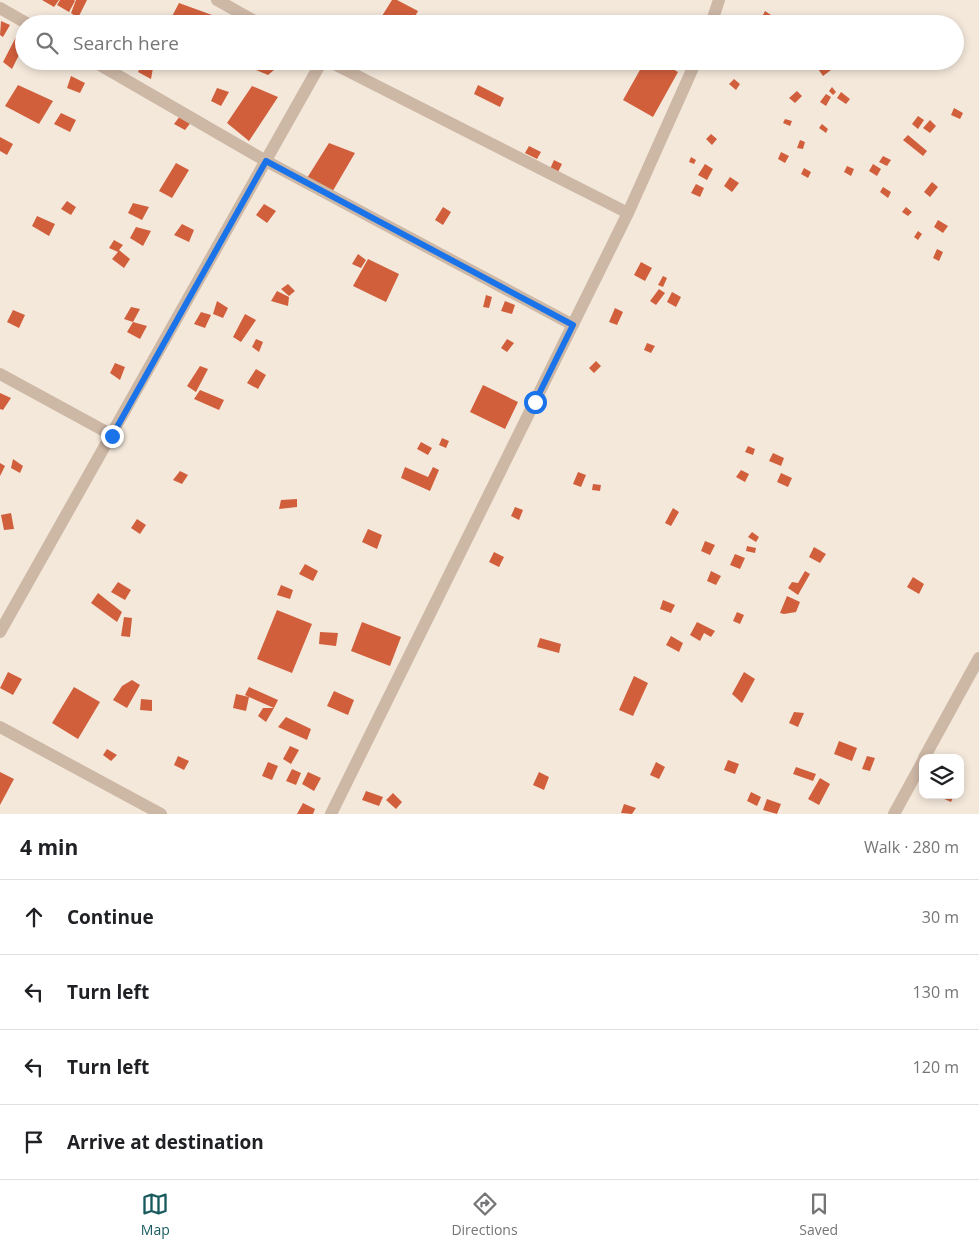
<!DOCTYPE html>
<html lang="en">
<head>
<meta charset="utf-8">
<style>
	:root { --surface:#fff; --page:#f6f6f6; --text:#202124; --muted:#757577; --line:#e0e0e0; --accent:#195a5e }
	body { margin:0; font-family:"Open Sans",sans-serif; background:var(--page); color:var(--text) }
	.controls { position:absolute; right:15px; bottom:15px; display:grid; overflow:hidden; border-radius:10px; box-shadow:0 2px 8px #0003 }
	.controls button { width:45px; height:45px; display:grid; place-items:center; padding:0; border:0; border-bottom:1px solid var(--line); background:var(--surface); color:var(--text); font:25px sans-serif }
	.stop { position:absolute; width:15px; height:15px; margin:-11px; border:4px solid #1a73e8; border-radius:50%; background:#fff }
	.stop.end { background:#1a73e8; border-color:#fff; box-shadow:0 1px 5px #0008 }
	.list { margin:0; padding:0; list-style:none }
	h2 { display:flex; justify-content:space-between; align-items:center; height:65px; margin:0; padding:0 20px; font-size:21px }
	h2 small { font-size:16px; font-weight:400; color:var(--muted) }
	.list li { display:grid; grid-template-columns:32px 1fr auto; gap:15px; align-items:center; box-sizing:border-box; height:75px; padding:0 20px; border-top:1px solid var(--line) }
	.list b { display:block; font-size:19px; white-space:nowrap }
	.list em { font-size:16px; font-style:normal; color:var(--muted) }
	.icon { flex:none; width:28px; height:28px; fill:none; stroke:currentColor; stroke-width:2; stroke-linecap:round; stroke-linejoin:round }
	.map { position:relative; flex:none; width:979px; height:814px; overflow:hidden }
	.search { position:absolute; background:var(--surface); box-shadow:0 2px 8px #0003; left:15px; right:15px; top:15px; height:55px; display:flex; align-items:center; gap:12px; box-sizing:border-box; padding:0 18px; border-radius:28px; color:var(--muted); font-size:19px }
	.sheet { height:365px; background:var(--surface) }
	nav { display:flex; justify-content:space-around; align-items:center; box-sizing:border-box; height:70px; border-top:1px solid var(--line); background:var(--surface); font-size:14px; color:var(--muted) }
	nav a { display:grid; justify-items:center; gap:2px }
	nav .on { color:var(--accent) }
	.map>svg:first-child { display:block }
	.building { fill:#d15f3c }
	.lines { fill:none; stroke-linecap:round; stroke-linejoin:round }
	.minor { stroke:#cdb7a5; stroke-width:12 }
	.route { stroke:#1a73e8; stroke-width:6 }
</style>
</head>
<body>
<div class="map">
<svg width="979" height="814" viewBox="0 0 979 814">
	<rect width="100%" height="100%" fill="#f4e8db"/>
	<!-- building -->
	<path class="building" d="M42,0H59L54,7Z
		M60,0H74L75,1L69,12L57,5Z
		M76,0H87L78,18L71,13Z
		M392,0H397L418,11L411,24H377Z
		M179,3L212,15L208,24H168Z
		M765,11L771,15L767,22L761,19Z
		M1,21L10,25L3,37L0,35Z
		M16,37L24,40V45L12,69L3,62Z
		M645,61H659L678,72L653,117L623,100Z
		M262,62L274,70L268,75L256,70Z
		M826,63L831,70L823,76L818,69Z
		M142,64L153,68L151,79L138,72Z
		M71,76L85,83L80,93L67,88Z
		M734,79L740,84L736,90L729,84Z
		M18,85L53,101L39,124L5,106Z
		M478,85L504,98L500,107L474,94Z
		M252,86L278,97L249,141L227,123Z
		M832,87L836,92L833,95L829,91Z
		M217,88L229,92L221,106L211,101Z
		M797,91L802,96L795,103L789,98Z
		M841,92L850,99L846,104L837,98Z
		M826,94L831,97L826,106L820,102Z
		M954,108L963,113L960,119L951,115Z
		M61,113L76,120L70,132L54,124Z
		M180,116L192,121L185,130L174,124Z
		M918,116L924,120L918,129L912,124Z
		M785,119L792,121L790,126L783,123Z
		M930,120L936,126L930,133L923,128Z
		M822,124L828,129L826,133L819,128Z
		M711,134L717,139L712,145L706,139Z
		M908,135L927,151L923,156L903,140Z
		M0,137L13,144L7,155L0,151Z
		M800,140L805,142L803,149L797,148Z
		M329,143L355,153L331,194L307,178Z
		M529,146L541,152L537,159L525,153Z
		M781,152L789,156L785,163L778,159Z
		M883,156L891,160L887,166L879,162Z
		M691,157L696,160L694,164L689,162Z
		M554,160L562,164L558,172L550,169Z
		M176,163L189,170L172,198L159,191Z
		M705,164L713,169L707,180L698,175Z
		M873,164L881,169L877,176L869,171Z
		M847,166L854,169L851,176L844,172Z
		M804,168L811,172L808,178L801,174Z
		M730,177L739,183L732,192L724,186Z
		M932,182L938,187L930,197L924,192Z
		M696,184L704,188L700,197L691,193Z
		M883,187L891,192L888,198L880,192Z
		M67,201L76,207L71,215L61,209Z
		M133,203L149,207L142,220L128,213Z
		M264,204L276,211L267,223L256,215Z
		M443,207L451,212L443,225L435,220Z
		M906,207L912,212L908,216L902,212Z
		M37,216L55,224L49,236L32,226Z
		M938,220L948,226L943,233L934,227Z
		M182,224L194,230L189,242L174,235Z
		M136,227L151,231L143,246L130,238Z
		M918,231L922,234L918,240L914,237Z
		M114,240L123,245L119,250L130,259L124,268L112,259L118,252L109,248Z
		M937,249L943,252L939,261L933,258Z
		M358,254L366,260L361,268L352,264Z
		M368,259L399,274L386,302L353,286Z
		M641,262L652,268L645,281L634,275Z
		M663,276L667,278L663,287L658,285Z
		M288,284L295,291L289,296L281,289Z
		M659,289L665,293L656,305L650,301Z
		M277,291L289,297L288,306L271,301Z
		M672,292L681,297L676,307L667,302Z
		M486,295L492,297L489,308L483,307Z
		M217,301L228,308L223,318L213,314Z
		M505,301L515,305L512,314L501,311Z
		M131,307L140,309L133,322L124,319Z
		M615,308L623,312L617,325L609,322Z
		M13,310L25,315L19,328L7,322Z
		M201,312L211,315L205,328L194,324Z
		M245,314L256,320L241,342L233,337Z
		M133,322L147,326L140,339L127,332Z
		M256,339L263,342L259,352L252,347Z
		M507,339L514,343L507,352L501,348Z
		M647,343L655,346L651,353L644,350Z
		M596,361L601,366L594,373L589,368Z
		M115,363L125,367L120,380L110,373Z
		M200,366L208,369L196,392L187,386Z
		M256,369L266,375L258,389L247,383Z
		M483,385L518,402L505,429L470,412Z
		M200,390L224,400L219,410L194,399Z
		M0,393L11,398L3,410L0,409Z
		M442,438L449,441L446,448L439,445Z
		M421,442L432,448L428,455L417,449Z
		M748,446L755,449L753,455L745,452Z
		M773,453L784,458L781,466L769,461Z
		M13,459L23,466L20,473L11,468Z
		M0,463L5,466L0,476Z
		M405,467L428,477L433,467L439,470L430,491L401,478Z
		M741,470L749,474L745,482L736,477Z
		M180,471L188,475L182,484L173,480Z
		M578,472L586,475L581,487L573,484Z
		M781,473L792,478L788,487L777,482Z
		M593,484L601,485L600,491L592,490Z
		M297,499V507L279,509L281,500Z
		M515,507L523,510L519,520L511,516Z
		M673,508L679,512L671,526L665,523Z
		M11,513L14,529L4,530L1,515Z
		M137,519L146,525L140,534L131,528Z
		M368,529L382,535L377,549L362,542Z
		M752,532L759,537L756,542L748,537Z
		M705,541L715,545L710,555L701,551Z
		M747,546L756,548L755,553L746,551Z
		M814,547L826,554L820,563L809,557Z
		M494,552L504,557L499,567L489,562Z
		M735,554L745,558L740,569L730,565Z
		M305,564L318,571L313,581L299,574Z
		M711,571L721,576L716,585L707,581Z
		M805,571L810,574L798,595L788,588L792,582L798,583Z
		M913,577L924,584L919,594L907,587Z
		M118,582L131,590L125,600L111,592Z
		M281,585L293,590L290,599L277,595Z
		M98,593L122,612L117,622L91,603Z
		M787,596L800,602L796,612L784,614L780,613Z
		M663,600L675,605L671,613L660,609Z
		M277,610L312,624L292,673L257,659Z
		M737,612L744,615L740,624L733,621Z
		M124,617L132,618L130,637L121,636Z
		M362,622L401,637L390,666L351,651Z
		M697,622L715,631L711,637L704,633L700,641L690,635Z
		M320,632L338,633L336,646L319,644Z
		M671,636L683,643L679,652L666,645Z
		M540,638L561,644L559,653L537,647Z
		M8,672L22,679L13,695L0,688Z
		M744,672L755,679L742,703L732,694Z
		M634,676L648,683L633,716L619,710Z
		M132,680L140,685L127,708L113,700L122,686Z
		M74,687L100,702L78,739L52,723Z
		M249,687L278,700L274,708L266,722L258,716L263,708H274L249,697L246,711L233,708L236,694L249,697L245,695Z
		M334,691L354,700L348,715L327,706Z
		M141,699L152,700V711L140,710Z
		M794,712L804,713L798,727L789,723Z
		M286,717L311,729L307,740L278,727Z
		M839,741L857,748L852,761L834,754Z
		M290,746L299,750L291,764L283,759Z
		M107,749L117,755L111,761L103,755Z
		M178,756L189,761L184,770L174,765Z
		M867,756L875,758L870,771L862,769Z
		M728,760L739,764L735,774L724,770Z
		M268,762L278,766L272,780L262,776Z
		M656,762L665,767L659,779L650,775Z
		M796,767L816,774L813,781L793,774Z
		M292,769L301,773L296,785L286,781Z
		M0,772L14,779L0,805Z
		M308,772L321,778L314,791L302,784Z
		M539,772L549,777L544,790L533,785Z
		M820,778L830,784L819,805L808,799Z
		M366,791L383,797L379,806L362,800Z
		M751,792L761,797L757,806L747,801Z
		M393,793L402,802L396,809L386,800Z
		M941,795H954L951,802L940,797Z
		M767,799L781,804L777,814L763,810Z
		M303,803L315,809L313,814H297Z
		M624,804L636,808L632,814L621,813Z"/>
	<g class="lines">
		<!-- minor -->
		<path class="minor" d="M217,0L260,24
			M0,8L28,24
			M711,24L719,0
			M93,61L266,161L573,325
			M328,61L628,213
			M0,374L112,435
			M0,632L322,61
			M0,727L161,814
			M924,758L979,658
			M331,814L628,213L696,61
			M894,814L923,761"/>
	</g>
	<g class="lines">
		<!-- route -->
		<path class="route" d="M112,436L266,161L573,325L535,402"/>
	</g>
</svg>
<div class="controls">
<button><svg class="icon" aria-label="layers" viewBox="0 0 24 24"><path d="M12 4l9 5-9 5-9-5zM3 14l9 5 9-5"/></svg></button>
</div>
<div class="stop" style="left:535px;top:402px"></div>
<div class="stop end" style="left:112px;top:436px"></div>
<div class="search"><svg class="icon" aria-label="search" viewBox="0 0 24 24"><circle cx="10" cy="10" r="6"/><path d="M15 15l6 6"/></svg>Search here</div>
</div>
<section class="sheet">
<h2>4 min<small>Walk · 280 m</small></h2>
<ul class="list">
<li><svg class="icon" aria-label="ahead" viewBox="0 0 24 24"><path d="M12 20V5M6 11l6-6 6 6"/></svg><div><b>Continue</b></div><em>30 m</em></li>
<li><svg class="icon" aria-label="left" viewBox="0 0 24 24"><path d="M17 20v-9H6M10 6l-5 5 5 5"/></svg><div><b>Turn left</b></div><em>130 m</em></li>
<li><svg class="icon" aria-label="left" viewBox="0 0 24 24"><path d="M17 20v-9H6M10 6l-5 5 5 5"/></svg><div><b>Turn left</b></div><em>120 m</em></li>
<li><svg class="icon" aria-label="arrive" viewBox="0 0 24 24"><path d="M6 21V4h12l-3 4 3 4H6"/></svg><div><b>Arrive at destination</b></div></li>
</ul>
</section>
<nav>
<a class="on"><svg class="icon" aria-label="map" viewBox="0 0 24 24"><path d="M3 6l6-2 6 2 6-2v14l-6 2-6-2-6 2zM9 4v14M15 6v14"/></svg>Map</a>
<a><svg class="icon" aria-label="directions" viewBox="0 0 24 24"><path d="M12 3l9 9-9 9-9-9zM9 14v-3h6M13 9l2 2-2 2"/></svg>Directions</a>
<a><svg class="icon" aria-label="saved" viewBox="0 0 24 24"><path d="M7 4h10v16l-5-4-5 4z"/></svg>Saved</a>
</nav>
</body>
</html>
